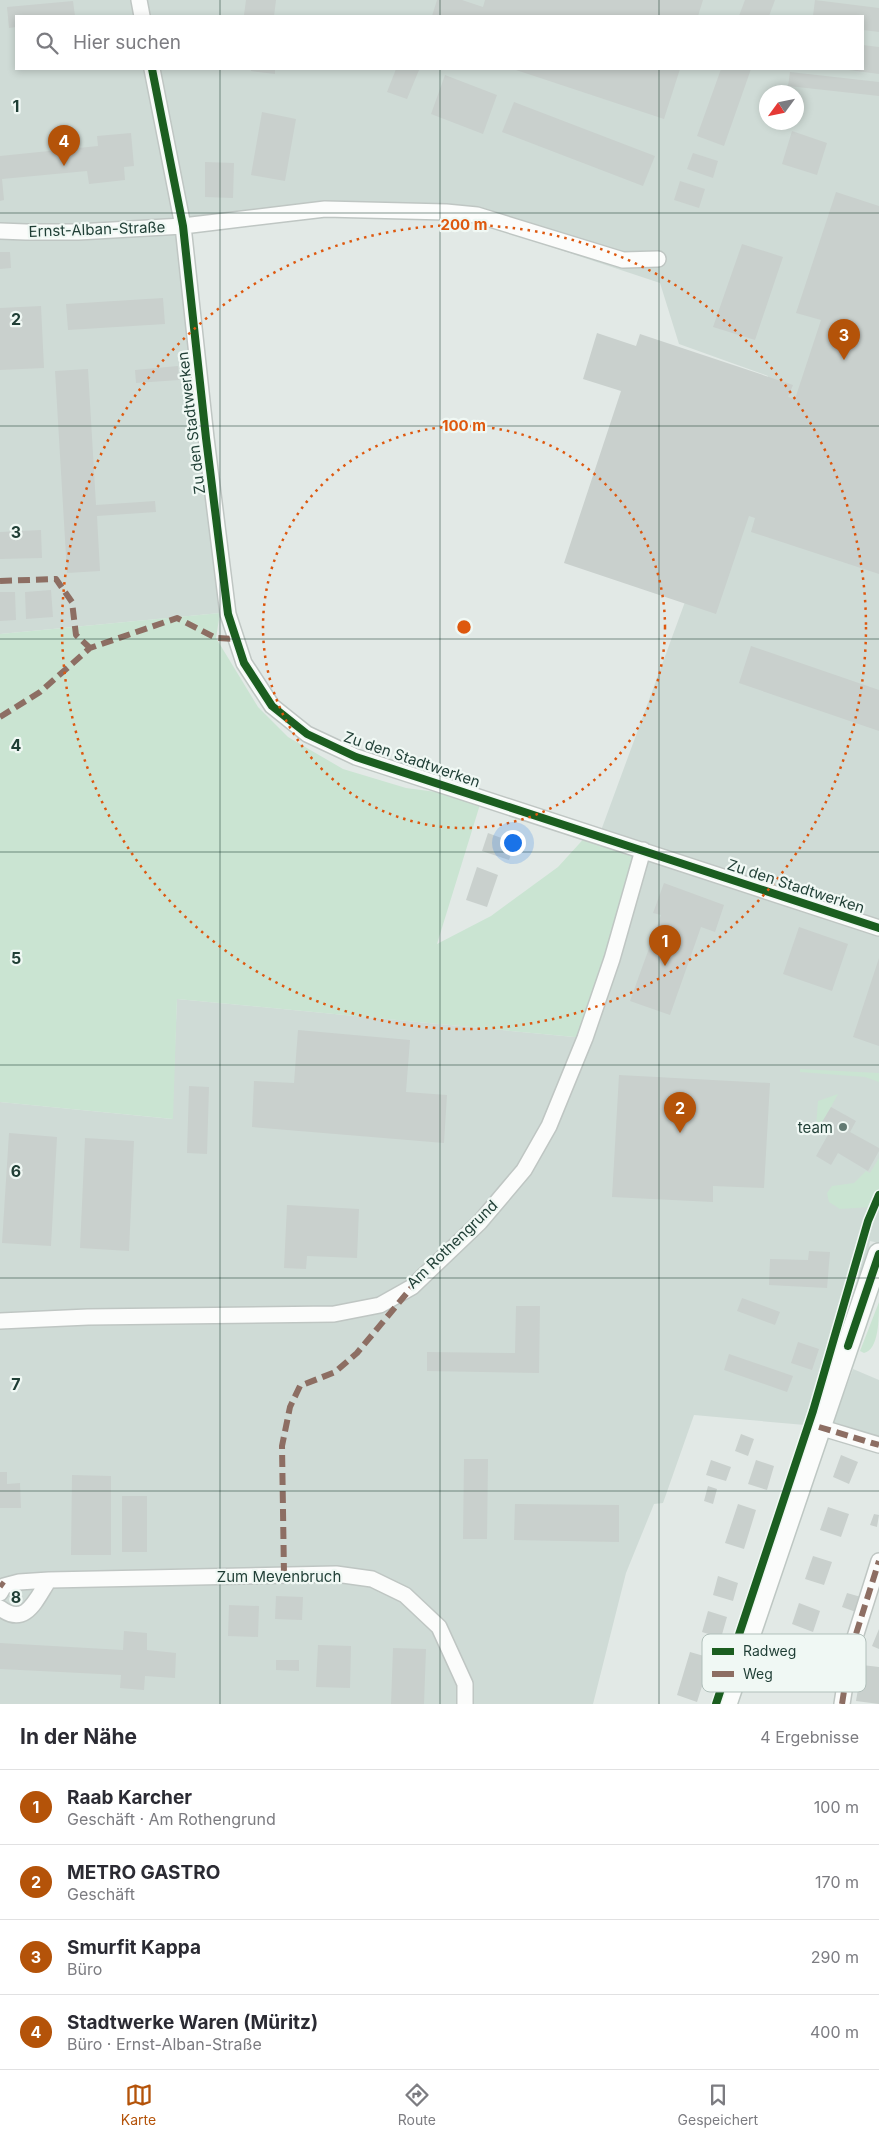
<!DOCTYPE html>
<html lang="de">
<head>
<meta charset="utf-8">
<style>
	:root { --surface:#fff; --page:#f2f2f3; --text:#2b2b33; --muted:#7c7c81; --line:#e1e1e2; --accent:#b45309 }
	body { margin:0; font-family:Inter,sans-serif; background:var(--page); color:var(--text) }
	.compass { position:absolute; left:759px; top:85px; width:45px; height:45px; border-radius:50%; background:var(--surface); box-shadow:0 2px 8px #0003; rotate:237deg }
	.you { position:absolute; left:512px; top:842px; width:18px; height:18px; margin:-12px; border:4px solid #fff; border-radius:50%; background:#1a73e8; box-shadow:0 0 0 8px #1a73e833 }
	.badge { display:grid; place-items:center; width:32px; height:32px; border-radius:50%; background:var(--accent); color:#fff; font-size:16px; font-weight:700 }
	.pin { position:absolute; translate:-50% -41px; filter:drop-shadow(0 1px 2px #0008) }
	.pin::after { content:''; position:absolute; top:26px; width:18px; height:15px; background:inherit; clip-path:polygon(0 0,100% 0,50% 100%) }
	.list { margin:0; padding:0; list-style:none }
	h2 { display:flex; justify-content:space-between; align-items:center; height:65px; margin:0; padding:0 20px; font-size:21px }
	h2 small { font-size:16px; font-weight:400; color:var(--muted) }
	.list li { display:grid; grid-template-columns:32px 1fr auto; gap:15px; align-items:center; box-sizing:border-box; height:75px; padding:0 20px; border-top:1px solid var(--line) }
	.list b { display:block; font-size:19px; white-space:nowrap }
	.list p { margin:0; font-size:16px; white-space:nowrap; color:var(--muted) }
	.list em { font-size:16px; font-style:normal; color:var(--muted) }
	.icon { flex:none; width:28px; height:28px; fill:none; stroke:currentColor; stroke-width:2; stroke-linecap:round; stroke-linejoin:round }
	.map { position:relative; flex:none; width:879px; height:1704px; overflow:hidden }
	.search { position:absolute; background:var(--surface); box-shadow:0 2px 8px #0003; left:15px; right:15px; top:15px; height:55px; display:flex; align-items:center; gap:12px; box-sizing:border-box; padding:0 18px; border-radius:0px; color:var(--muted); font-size:19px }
	.sheet { height:365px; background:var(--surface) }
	nav { display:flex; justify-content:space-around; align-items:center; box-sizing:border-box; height:70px; border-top:1px solid var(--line); background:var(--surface); font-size:14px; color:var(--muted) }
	nav a { display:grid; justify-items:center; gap:2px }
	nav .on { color:var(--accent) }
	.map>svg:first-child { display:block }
	.built { fill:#cfdbd6; fill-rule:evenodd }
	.green { fill:#cae4d2 }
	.building { fill:#c9d0cd }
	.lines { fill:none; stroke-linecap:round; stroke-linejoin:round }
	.minor-casing { stroke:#bfc6c3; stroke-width:18 }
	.secondary-casing { stroke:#bec7c3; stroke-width:24 }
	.minor { stroke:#fbfcfb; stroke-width:15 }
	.secondary { stroke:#fbfcfb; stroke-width:21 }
	.quiet { stroke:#8d6e63; stroke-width:6; stroke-dasharray:12 6; stroke-linecap:butt }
	.cycleway-casing { stroke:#f0f8f4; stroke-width:11 }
	.cycleway { stroke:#1b5e20; stroke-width:8 }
	.grid { fill:none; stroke:#1f3e35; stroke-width:1; stroke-opacity:0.55 }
	.ring { fill:none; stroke:#de580e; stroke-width:2.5; stroke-dasharray:2.5 5 }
	.poi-dot { fill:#637a73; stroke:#f0f8f4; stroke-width:2 }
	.labels { text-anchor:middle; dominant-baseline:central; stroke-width:4.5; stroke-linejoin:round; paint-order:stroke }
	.street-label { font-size:15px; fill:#1f3e35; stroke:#f0f8f4 }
	.poi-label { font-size:15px; fill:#1f3e35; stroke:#f0f8f4; text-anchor:end }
	.key { fill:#f0f8f4; stroke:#b1c0bb; stroke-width:1 }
	.key-label { font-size:14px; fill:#1f3e35 }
	.grid-label { font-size:16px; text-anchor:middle; font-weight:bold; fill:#1f3e35; stroke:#f0f8f4; stroke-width:4.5; stroke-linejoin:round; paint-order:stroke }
	.centre { fill:#de580e; stroke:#f0f8f4; stroke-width:2.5 }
	.ring-label { font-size:15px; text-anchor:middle; font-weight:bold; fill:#de580e; stroke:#f0f8f4; stroke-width:4.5; stroke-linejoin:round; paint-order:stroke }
</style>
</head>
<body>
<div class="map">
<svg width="879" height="1704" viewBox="0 0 879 1704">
	<rect width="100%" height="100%" fill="#e2e9e6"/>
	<!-- built -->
	<path class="built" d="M0,0H879V1188L873,1200L879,1205V1243L870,1241L852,1332L844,1356L869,1213L805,1425L694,1415L663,1503L654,1504L626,1573L593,1704H0V1102L172,1119L177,999L585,1038L599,836L768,376L679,344L660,283L446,212L325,209L183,226L220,613L0,634ZM16,16H863V69H16ZM766,92H796V122H766Z
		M853,1369L879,1380V1439L833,1423Z"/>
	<!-- green -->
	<path class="green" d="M220,613L216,638L258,707L288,737L343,769L406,788L482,798L437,944L491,916L558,867L589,833L643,850L585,1038L177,999L173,1119L0,1102V634Z
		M800,1069L879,1073V1082L865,1077L800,1072Z
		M838,1094L820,1127V1129L816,1127L818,1101Z
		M879,1158V1188L871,1207L840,1209L829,1202L827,1193L832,1186L854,1183L866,1171L870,1173Z
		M879,1302C879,1318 879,1350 864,1353L860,1351Z"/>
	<!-- building -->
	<path class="building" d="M246,0H276L274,16L244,15Z
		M437,0H462L483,7L485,0H703L698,16H432Z
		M745,0H775L769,16H739Z
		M815,0L879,8V32L863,30V16H813Z
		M73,1L75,16H16V27L9,28L7,7Z
		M863,45L879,47V74L849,70L863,69Z
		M251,69H275V74L251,71Z
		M396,69L419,70L407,99L387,92Z
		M513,69H680L664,119Z
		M721,69H751L724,146L697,136Z
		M790,72L879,82V96L788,86Z
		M445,75L497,95L483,134L431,114Z
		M514,102L655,156L643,186L502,132Z
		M262,112L296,119L285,181L251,175Z
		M792,131L827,143L817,175L782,164Z
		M131,133L134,166L124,167L125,180L89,184L87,171L2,179L4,200L0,201V156L98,146L97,136Z
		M693,153L718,161L713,178L687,169Z
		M205,162L234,163L233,198L205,197Z
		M680,181L705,189L699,208L674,200Z
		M836,192L879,206V574L751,532L755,518L749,516L716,614L564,563L621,391L583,379L597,333L636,346L640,334L793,385L788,397L795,399L821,320L796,313Z
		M742,244L783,257L755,340L713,327Z
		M0,252H10L11,268L0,269Z
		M163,298L165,324L68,330L66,304Z
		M41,306L44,368L0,370V308Z
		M178,366L179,380L136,383L135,370Z
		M88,369L96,505L155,501L156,512L97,516L100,571L67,573L55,371Z
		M41,530L42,558L0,559V532Z
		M51,590L53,617L26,619L25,592Z
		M0,592H15L16,620L0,621Z
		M751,646L879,690V731L739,683Z
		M488,833L515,843L509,860L482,851Z
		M477,867L498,875L487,907L466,900Z
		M664,883L724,905L715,932L701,927L670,1015L630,1001L661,915L653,913Z
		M799,927L848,944L832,991L783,974Z
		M879,958V1046L853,1037Z
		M298,1030L410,1040L406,1092L447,1095L444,1143L252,1127L254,1081L294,1083Z
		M619,1075L770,1083L764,1188L713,1186V1202L612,1197Z
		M189,1086L209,1087L207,1154L187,1153Z
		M831,1107L856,1121L850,1132L879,1148V1151L868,1171L838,1153L831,1165L816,1156L829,1133L819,1127Z
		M9,1133L57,1137L51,1246L2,1243Z
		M85,1138L134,1141L129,1251L80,1248Z
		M287,1205L359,1209L357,1258L307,1256L306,1269L284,1268Z
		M809,1251L830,1252L827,1288L769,1285L770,1259L808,1260Z
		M742,1298L780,1312L775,1325L737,1311Z
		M516,1306H540L539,1373L427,1371V1352L515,1353Z
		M798,1342L819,1349L812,1370L791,1363Z
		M729,1354L793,1376L787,1392L724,1370Z
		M741,1434L754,1439L748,1456L735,1451Z
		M841,1455L858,1462L849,1484L833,1477Z
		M464,1459H488L487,1539H463Z
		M711,1460L731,1467L726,1481L706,1475Z
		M756,1460L774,1466L767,1490L748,1484Z
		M0,1472H7V1484L20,1483L21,1508H0Z
		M72,1475L111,1476V1555H71Z
		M708,1486L717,1489L713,1504L704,1501Z
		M122,1496H147V1552H122Z
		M515,1504L619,1505V1542L514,1540Z
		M738,1504L756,1510L744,1549L725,1543Z
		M828,1507L849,1514L841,1537L820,1530Z
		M874,1514L879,1515L877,1527L870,1525Z
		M813,1556L832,1562L824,1585L805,1579Z
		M718,1576L738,1583L733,1601L713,1595Z
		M847,1593L861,1597L856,1612L842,1607Z
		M276,1596L303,1597L302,1620L275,1619Z
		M799,1603L820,1611L813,1632L792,1624Z
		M229,1605L259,1606L258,1637L228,1636Z
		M708,1611L727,1617L721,1638L702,1632Z
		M879,1629V1649L872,1646Z
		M124,1631L147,1633V1650L176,1653L175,1678L145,1676L144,1690L120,1688L121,1675L0,1669V1643L123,1650Z
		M318,1645L351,1646L350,1688L316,1687Z
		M393,1648L426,1649L424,1704H391Z
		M690,1652L711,1658L697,1702L677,1695Z
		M276,1660H299V1671L276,1670Z
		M862,1665L879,1667V1704L856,1701Z"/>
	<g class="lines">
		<!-- minor casing -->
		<g class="minor-casing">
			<path id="minor" d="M139,0L142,16
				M152,69L183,226L206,438L228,614L244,663L272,706L307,734L356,757L879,928
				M0,231L26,232H78L183,226L325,209L446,212L477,215L623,260L658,259
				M0,1321L88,1317L334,1314L380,1305L412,1287L480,1222L524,1170L549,1126L585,1038L612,959L643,850
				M819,1427L879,1445
				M0,1593L4,1586L19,1582L49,1580L336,1574L372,1579L405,1595L439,1627L465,1684V1704
				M0,1608C26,1628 36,1599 49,1580
				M842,1704L850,1653L879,1561"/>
		</g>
		<!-- secondary casing -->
		<g class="secondary-casing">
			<path id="secondary" d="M726,1704L879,1254"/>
		</g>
		<!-- minor -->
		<use href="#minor" class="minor"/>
		<!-- secondary -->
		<use href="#secondary" class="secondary"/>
		<!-- quiet -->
		<path class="quiet" d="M0,581L56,579L72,602L76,635L90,648
			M0,717L40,692L90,648L177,618L216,638L236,639
			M819,1427L879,1445
			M284,1575L282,1446L290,1407L300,1386L335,1372L357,1353L412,1287
			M0,1583L4,1586
			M842,1704L850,1653L879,1561"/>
		<!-- cycleway casing -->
		<g class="cycleway-casing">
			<path id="cycleway" d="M152,69L183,226L206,438L228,614L244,663L272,706L307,734L356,757L879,928
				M848,1346L879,1254
				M716,1704L813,1411L868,1221L879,1195"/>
		</g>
		<!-- cycleway -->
		<use href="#cycleway" class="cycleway"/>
	</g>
	<!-- grid -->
	<path class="grid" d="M220,0V16M440,0V16M659,0V16M220,69V1704M440,69V1704M659,69V1704M0,213H879M0,426H879M0,639H879M0,852H879M0,1065H879M0,1278H879M0,1491H879"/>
	<!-- distance rings -->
	<g class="ring">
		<circle cx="464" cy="627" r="201"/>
		<circle cx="464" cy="627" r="402"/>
	</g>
	<!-- markers -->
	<circle class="poi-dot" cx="843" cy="1127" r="5"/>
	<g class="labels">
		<!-- street labels -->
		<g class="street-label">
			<text transform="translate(97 229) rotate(-2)">Ernst-Alban-Straße</text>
			<text transform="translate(191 423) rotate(-97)">Zu den Stadtwerken</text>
			<text transform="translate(412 759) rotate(19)">Zu den Stadtwerken</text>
			<text transform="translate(796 886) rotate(18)">Zu den Stadtwerken</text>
			<text transform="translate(452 1244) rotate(-44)">Am Rothengrund</text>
			<text x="279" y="1576">Zum Mevenbruch</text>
		</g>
		<!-- poi labels -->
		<g class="poi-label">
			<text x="833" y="1127">team</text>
		</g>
	</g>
	<!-- legend -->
	<rect x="702" y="1634" width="164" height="58" rx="8" class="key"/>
	<rect x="712" y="1648" width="22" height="7" fill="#1b5e20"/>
	<rect x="712" y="1671" width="22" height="6" fill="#8d6e63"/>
	<g class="key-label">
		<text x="743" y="1656">Radweg</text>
		<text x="743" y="1679">Weg</text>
	</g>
	<g class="grid-label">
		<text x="16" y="112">1</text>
		<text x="16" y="325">2</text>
		<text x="16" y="538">3</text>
		<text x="16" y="751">4</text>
		<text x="16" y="964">5</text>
		<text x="16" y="1177">6</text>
		<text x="16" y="1390">7</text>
		<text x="16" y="1603">8</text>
	</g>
	<circle cx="464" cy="627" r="8" class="centre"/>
	<g class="ring-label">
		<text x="464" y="230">200 m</text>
		<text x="464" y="431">100 m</text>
	</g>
</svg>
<svg class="compass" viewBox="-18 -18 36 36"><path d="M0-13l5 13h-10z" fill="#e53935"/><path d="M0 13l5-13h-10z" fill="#7c7c81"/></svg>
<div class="you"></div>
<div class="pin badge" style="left:665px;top:966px">1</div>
<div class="pin badge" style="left:680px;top:1133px">2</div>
<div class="pin badge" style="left:844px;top:360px">3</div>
<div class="pin badge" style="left:64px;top:166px">4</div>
<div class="search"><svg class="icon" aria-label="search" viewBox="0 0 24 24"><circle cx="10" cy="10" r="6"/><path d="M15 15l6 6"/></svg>Hier suchen</div>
</div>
<section class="sheet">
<h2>In der Nähe<small>4 Ergebnisse</small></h2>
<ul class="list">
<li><span class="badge">1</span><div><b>Raab Karcher</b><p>Geschäft · Am Rothengrund</p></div><em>100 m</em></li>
<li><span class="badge">2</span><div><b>METRO GASTRO</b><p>Geschäft</p></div><em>170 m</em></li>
<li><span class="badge">3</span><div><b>Smurfit Kappa</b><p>Büro</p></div><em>290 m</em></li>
<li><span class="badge">4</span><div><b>Stadtwerke Waren (Müritz)</b><p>Büro · Ernst-Alban-Straße</p></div><em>400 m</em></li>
</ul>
</section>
<nav>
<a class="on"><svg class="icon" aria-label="map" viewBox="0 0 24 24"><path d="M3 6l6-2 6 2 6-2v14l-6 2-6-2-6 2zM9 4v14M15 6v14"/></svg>Karte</a>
<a><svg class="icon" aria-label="directions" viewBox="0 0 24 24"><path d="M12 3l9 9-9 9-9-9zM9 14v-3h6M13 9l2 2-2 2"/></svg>Route</a>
<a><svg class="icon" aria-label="saved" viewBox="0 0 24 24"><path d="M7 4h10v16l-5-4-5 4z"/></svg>Gespeichert</a>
</nav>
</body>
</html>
